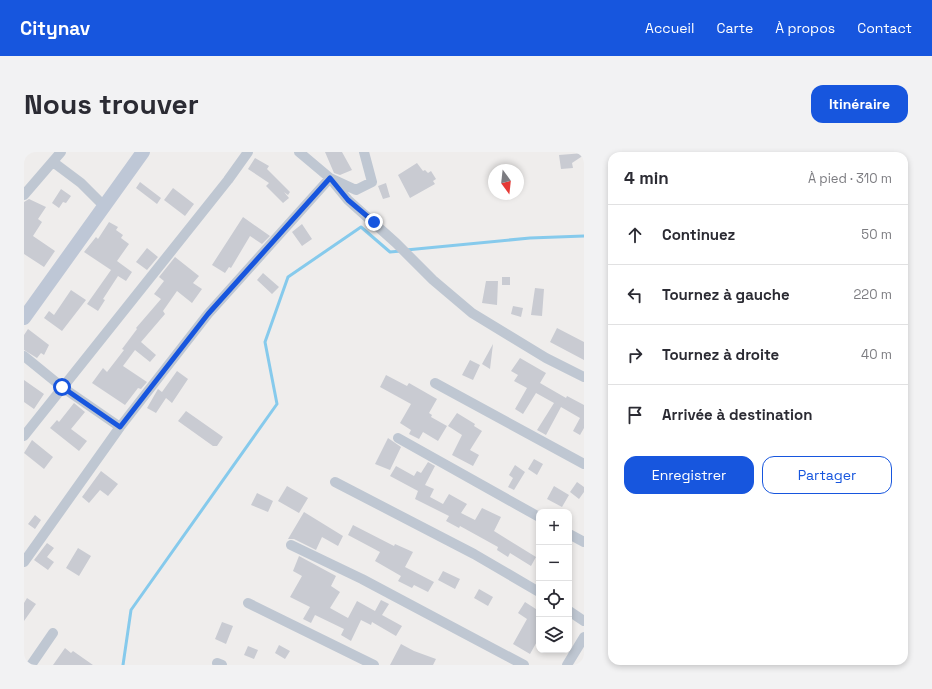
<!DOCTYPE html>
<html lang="fr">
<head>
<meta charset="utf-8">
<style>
	:root { --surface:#fff; --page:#f2f2f3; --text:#2b2b33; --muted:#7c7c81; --line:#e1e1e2; --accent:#1756de }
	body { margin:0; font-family:"Space Grotesk",sans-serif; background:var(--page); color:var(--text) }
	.controls { position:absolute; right:12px; bottom:12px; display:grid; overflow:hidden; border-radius:8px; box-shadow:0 2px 6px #0003 }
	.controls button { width:36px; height:36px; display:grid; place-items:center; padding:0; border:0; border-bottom:1px solid var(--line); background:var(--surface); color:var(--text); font:20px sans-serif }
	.compass { position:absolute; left:464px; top:12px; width:36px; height:36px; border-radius:50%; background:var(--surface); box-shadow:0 2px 6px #0003; rotate:165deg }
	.stop { position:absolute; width:12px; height:12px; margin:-9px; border:3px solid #1756de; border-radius:50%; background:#fff }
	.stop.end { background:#1756de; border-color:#fff; box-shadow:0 1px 4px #0008 }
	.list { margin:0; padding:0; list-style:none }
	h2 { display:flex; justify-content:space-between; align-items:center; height:52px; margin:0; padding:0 16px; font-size:17px }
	h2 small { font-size:13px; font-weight:400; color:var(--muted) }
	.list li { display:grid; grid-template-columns:26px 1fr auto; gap:12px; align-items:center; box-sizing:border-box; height:60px; padding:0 16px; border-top:1px solid var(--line) }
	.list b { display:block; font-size:15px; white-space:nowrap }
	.list em { font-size:13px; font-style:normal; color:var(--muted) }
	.actions { display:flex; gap:8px; padding:12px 16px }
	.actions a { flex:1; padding:9px 0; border:1px solid var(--accent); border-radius:12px; text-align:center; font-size:14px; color:var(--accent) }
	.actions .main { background:var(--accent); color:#fff }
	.icon { flex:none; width:22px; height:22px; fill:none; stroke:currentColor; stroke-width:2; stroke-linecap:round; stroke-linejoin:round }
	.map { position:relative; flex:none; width:560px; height:513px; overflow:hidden; border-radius:12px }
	header { display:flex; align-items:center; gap:24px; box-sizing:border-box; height:56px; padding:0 20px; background:var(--accent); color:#fff }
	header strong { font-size:19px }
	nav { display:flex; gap:22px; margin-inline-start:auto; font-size:14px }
	.intro { display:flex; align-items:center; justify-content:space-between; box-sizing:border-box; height:96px; padding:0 24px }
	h1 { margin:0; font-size:28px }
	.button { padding:10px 18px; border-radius:12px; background:var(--accent); color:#fff; font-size:14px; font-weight:700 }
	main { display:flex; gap:24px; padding:0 24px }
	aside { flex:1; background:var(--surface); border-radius:12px; box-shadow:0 2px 6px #0003 }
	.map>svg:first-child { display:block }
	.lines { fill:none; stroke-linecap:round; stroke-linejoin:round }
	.stream { stroke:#86caec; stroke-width:3 }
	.building { fill:#c9cbd2 }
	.street { stroke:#bfc7d2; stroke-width:10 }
	.secondary { stroke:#bec7d6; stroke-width:14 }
	.route { stroke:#1756de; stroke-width:5 }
</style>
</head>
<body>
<header>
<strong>Citynav</strong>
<nav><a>Accueil</a><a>Carte</a><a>À propos</a><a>Contact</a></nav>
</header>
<div class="intro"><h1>Nous trouver</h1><a class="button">Itinéraire</a></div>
<main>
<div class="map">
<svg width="560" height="513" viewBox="0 0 560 513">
	<rect width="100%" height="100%" fill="#efedec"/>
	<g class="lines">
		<!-- stream -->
		<path class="stream" d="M382,98L506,86L560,84
			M99,513L107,458L253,252L241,190L264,125L337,75L366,100L377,99"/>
	</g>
	<!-- building -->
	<path class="building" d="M301,0H318L328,18L316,23L310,21Z
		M560,1V3L548,11L549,16L537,17L535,3Z
		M231,6L245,14L243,17L266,40L264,43L260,40L265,46L259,51L242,34L245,31L224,17Z
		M393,11L399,19L401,18L404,21L407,19L412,27L409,29L411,32L386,46L374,23Z
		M116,30L137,46L133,52L112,36Z
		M362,31L366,45L359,47L354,34Z
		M149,36L170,52L161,64L140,48Z
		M37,37L47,44L42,51L39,50L35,56L28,51Z
		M5,47L22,55L14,67L18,70L9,84L31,99L20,115L0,102V50Z
		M219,65L246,84L238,92L226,84L207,116L205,115L201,121L188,113Z
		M85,70L94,75L92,78L99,83L97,86L105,92L93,109L108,120L102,129L94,124L79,147L81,148L74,159L63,152L87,118L60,100L72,85L74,87Z
		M278,72L288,87L278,94L268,80Z
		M123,96L134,105L123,118L112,110Z
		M151,105L175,124L169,131L178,137L168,151L153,139L139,159L141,162L117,190L132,203L126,210L111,198L99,214L123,230L117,237L114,236L101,253L68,231L79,216L83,220L100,198L98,197L113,177L112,176L137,147L130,142L140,129L135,125Z
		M239,121L255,135L248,142L233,128Z
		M478,125H486V133H478Z
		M462,129H474L473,153L458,151Z
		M511,136L520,137L518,164L507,163Z
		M47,138L62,148L38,179L20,166L25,159L30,163Z
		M489,154L499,156L497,165L487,162Z
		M533,176L560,190V208L526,190Z
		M4,177L25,193L20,203L17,201L13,206L0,198V183Z
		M469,192L466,217L458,212Z
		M496,206L522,221L516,231L542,246L543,244L560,253V276L556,283L549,279L556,266L537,255L522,283L513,278L530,251L512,241L499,262L491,257L503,236L490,229L494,223L487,219Z
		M446,208L456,213L449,228L438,223Z
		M153,219L164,227L148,251L142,246L132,261L123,256L134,237L138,240Z
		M362,223L383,234L385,231L413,247L405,261L408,263L407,265L423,274L414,289L399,280L395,287L385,282L387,278L376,271L387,252L356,235Z
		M0,228L20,242L10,257L0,250Z
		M50,251L61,260L47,277L63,289L55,299L26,276L33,268L35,270Z
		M162,259L199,285L193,294H189L154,269Z
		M433,261L451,272L450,274L458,279L446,298L455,303L449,314L428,303L438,283L424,274Z
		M364,286L377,295L366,318L351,312Z
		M8,288L29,305L20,317L0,301Z
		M510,307L519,312L513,323L504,317Z
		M404,310L411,314L401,333L410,337L406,345L419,352L425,342L443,352L437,361L451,368L458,356L477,365L470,379L512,405L507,414L486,401L484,405L473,398L474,395L436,374L435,376L422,369L425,364L391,347L394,339L366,324L372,314L390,324L393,319L397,321Z
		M491,313L501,320L490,338L484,335L489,326L485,323Z
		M77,319L94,332L84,344L76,338L65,351L58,345Z
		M553,330L560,335V340L555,347L546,340Z
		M263,334L284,346L275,361L254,349Z
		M530,334L545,343L538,355L523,347Z
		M233,341L249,349L244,360L227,353Z
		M280,360L319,384L314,394L298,385L292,398L270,387H264Z
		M11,363L17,368L11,377L4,372Z
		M329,373L370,394L371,392L389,400L381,415L410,430L404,440L390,433L388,436L374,429L377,424L351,409L356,400L324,383Z
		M23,391L30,396L23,405L30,410L24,418L10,408Z
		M54,396L67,404L55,424L42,416Z
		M275,404L312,424L307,434L316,440L306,456L324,466L333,449L351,459L357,448L365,452L358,463L378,474L372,484L348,470L347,473L337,468L327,489L317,483L320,477L291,463L287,471L279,467L286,455L266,445L278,424L269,419Z
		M419,419L436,427L431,437L414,428Z
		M455,437L469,445L464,454L450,446Z
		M3,446L12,452L0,469V451Z
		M501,450L515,459V486L506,502L489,492L503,467L494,461Z
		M198,470L209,474L202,492L191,487Z
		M377,492L390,499L412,507L409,513H366Z
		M255,493L266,499L261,507L251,501Z
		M224,494L234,498L230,507L220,503Z
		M41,496L47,501L49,499L69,513H29Z"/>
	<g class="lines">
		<!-- street -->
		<path class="street" d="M275,0L306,26L332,38L348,30L340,0
			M29,10L57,31L75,49L81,53
			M0,43L37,0
			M0,204L38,235L96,275
			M411,231L560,312
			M0,284L204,28L224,0
			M374,286L515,365
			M311,330L450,402L515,440
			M545,382L560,390
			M267,393L338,427L500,513
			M0,410L96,275L184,162L306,26L324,48L372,91L409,128L448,161L522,206L560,225
			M224,451L350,513
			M545,459L560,469
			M193,511L198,513
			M7,513L29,481
			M543,513L560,485"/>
		<!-- secondary -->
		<path class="secondary" d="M0,166L119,0"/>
	</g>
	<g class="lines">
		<!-- route -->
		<path class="route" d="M38,235L96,275L184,162L306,26L324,48L350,70"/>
	</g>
</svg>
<div class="controls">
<button>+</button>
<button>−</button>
<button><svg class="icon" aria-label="locate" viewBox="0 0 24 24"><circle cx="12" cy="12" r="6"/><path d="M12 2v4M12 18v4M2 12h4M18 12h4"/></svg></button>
<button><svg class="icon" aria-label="layers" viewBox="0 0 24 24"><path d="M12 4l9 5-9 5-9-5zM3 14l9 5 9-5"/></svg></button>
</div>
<svg class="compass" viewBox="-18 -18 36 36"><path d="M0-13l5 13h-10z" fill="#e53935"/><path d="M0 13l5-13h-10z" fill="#7c7c81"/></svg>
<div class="stop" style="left:38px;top:235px"></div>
<div class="stop end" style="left:350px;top:70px"></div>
</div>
<aside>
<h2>4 min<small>À pied · 310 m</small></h2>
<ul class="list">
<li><svg class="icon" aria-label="ahead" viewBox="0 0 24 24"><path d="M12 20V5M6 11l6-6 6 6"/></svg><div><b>Continuez</b></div><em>50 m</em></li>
<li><svg class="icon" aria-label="left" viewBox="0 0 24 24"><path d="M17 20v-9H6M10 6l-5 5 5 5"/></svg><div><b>Tournez à gauche</b></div><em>220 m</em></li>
<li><svg class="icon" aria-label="right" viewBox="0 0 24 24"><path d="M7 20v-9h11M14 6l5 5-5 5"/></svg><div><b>Tournez à droite</b></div><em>40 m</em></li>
<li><svg class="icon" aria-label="arrive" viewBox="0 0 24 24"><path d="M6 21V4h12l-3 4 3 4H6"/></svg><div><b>Arrivée à destination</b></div></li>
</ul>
<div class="actions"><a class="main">Enregistrer</a><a>Partager</a></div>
</aside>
</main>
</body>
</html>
